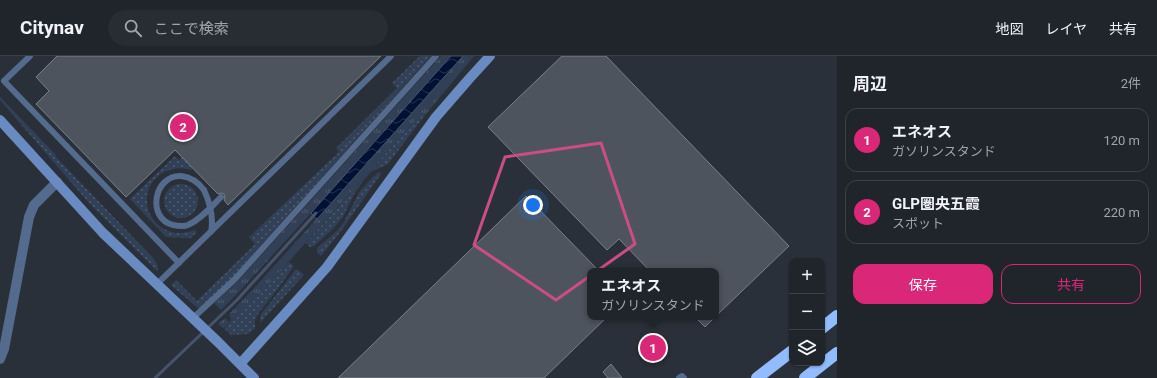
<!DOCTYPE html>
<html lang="ja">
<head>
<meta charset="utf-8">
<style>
	:root { --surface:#20242b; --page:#282c33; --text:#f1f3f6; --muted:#a2a4a9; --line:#3d4147; --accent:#db2777 }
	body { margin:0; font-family:Roboto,"Noto Sans JP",sans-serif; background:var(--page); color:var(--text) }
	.controls { position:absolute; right:12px; bottom:12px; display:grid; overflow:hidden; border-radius:8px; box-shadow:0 1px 3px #0004 }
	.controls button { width:36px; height:36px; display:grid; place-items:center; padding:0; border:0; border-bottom:1px solid var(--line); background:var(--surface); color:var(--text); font:20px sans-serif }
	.you { position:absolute; left:533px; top:149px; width:14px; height:14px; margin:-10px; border:3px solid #fff; border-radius:50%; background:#1a73e8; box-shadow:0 0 0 6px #1a73e833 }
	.badge { display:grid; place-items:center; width:26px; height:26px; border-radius:50%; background:var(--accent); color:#fff; font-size:13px; font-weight:700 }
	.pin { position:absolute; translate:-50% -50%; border:2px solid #fff; box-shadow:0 1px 4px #0006 }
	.popup { position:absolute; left:587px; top:212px; width:132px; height:52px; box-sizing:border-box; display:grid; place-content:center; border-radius:8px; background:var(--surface); filter:drop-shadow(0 1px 3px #0005); font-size:13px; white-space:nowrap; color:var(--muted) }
	.popup b { font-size:15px; color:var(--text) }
	.popup::after { content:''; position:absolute; left:50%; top:100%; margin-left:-8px; border:8px solid transparent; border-top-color:var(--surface) }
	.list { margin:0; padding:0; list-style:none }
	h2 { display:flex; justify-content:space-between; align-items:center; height:52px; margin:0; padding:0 16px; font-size:17px }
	h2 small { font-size:13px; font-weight:400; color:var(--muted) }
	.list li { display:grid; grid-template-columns:26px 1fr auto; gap:12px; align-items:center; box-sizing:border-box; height:64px; margin:0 8px 8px; padding:0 8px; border:1px solid var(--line); border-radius:12px }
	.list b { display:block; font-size:15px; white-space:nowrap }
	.list p { margin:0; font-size:13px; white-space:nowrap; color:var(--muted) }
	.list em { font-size:13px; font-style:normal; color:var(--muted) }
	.actions { display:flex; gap:8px; padding:12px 16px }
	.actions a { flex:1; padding:9px 0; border:1px solid var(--accent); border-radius:12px; text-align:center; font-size:14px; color:var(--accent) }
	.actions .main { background:var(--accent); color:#fff }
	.icon { flex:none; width:22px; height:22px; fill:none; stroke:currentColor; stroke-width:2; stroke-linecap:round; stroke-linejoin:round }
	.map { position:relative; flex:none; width:837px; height:322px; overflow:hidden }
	header { display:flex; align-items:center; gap:24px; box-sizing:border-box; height:56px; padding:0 20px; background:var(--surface); border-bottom:1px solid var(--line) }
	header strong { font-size:19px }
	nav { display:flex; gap:22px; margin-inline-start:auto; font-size:14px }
	.search { width:280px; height:36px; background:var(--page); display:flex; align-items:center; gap:10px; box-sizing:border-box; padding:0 14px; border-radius:22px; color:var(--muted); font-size:15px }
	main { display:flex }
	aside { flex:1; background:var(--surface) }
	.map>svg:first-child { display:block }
	.grass { fill:url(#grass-tufts) }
	.garden { fill:url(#garden-dots) }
	.water { fill:url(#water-waves); stroke:#46536d }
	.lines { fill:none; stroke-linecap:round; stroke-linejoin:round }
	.stream { stroke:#46536d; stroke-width:3 }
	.building { fill:#4e545e; stroke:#78808a }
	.lane { stroke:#556b8d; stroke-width:6 }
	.street { stroke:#556b8d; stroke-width:10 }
	.secondary { stroke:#698bc2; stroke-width:10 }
	.highway { stroke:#91bcff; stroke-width:12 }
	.lane-bridge { stroke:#556b8d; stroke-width:6 }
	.marked { fill:none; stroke:#cc4d81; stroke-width:3; stroke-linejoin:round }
</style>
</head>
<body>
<header>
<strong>Citynav</strong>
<div class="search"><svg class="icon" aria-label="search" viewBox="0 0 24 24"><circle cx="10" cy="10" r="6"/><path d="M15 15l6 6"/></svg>ここで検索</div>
<nav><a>地図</a><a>レイヤ</a><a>共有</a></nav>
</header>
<main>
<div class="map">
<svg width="837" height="322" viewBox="0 0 837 322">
	<defs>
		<pattern id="grass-tufts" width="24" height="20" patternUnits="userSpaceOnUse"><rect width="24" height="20" fill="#314057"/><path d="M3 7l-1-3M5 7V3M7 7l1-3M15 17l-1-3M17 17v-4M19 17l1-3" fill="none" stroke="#4f5c70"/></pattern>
		<pattern id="garden-dots" width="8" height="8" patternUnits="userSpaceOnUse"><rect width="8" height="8" fill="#314057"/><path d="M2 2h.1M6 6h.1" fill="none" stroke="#4f5c70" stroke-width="1.8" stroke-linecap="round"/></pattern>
		<pattern id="water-waves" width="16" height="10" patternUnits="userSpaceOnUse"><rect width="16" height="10" fill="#013"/><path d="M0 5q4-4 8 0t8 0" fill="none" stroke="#253451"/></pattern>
	</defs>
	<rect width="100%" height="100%" fill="#2a3039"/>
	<!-- grass -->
	<path class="grass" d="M441,0H451L311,157L238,237L221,254L214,247L237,226Z
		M463,0H474L425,59L422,57L266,231L240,258L223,272L218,268L225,262L229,266L231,263L229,258L257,229Z"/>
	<!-- garden -->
	<path class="garden" d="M420,0H431L232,222L199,253L171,229L176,224L197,245L255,188L249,181L339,96L336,92L397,32L392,27Z
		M0,41L56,99L55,100L153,202L157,208L158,213L157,215L89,147L0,44Z
		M422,57L425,59L388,108L371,116L364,124L354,138L343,161L333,173L314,190L310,191L306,187Z
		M175,100L179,104L182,101L193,112L191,114C182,111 173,112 164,116C129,136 152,190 195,174L197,176L191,182L166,181L130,143Z
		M379,116L381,118L341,175L321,200L317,196V192L338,174L344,166L360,135L373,121Z
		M164 145a17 17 0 1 1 34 0a17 17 0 1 1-34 0Z
		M289,206L294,210L277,234L258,258L255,263V272L248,278L231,279L224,272L240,258Z
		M297,213L304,219L260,267L261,258L280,234L295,214Z"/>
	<!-- water -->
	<path class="water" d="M451,0H463L317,163L311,157Z"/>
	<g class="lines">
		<!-- stream -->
		<path class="stream" d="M155,322L237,244L316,157"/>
	</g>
	<!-- building -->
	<path class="building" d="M57,0H381L228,149L224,144L225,142L224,138L222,137L218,138L175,94L126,141L36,48L49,35L36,21Z
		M562,0H606L789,190L716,260V215H650L619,183L607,194L488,71Z
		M526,140L599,215H590V261H607L544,322H338Z
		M695,261H715L705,271Z
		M611,308L622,322H608L603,316Z"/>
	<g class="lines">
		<!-- lane -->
		<path class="lane" d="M30,0L4,25L179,207
			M204,134C210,147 214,161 211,176
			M156,229L391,0
			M193,262L235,223L436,0
			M679,322L682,320L684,322"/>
		<!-- street -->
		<path class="street" d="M0,303L4,293L29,161L34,149L57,126"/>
		<!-- secondary -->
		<path class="secondary" d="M0,64L103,177L218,286L254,322
			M240,308L327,211L436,61L469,23L490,0"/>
		<!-- highway -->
		<path class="highway" d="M822,272L837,260
			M757,322L792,295
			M805,322L837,297"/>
		<!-- lane-bridge -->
		<path class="lane-bridge" d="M204,134C198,126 191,121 181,120C154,119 146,162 173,169C178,170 183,171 188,169C201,163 211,151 221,141"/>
	</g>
	<!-- marked area -->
	<path class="marked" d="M601,87L635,188L556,244L474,189L505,101Z"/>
</svg>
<div class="controls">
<button>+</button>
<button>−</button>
<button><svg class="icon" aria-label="layers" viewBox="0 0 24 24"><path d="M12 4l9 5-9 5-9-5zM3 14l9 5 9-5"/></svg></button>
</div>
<div class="you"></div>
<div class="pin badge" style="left:653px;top:292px">1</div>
<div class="popup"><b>エネオス</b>ガソリンスタンド</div>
<div class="pin badge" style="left:183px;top:71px">2</div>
</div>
<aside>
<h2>周辺<small>2件</small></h2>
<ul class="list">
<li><span class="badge">1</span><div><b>エネオス</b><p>ガソリンスタンド</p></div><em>120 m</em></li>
<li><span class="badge">2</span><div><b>GLP圏央五霞</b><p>スポット</p></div><em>220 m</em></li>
</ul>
<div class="actions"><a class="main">保存</a><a>共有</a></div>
</aside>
</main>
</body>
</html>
